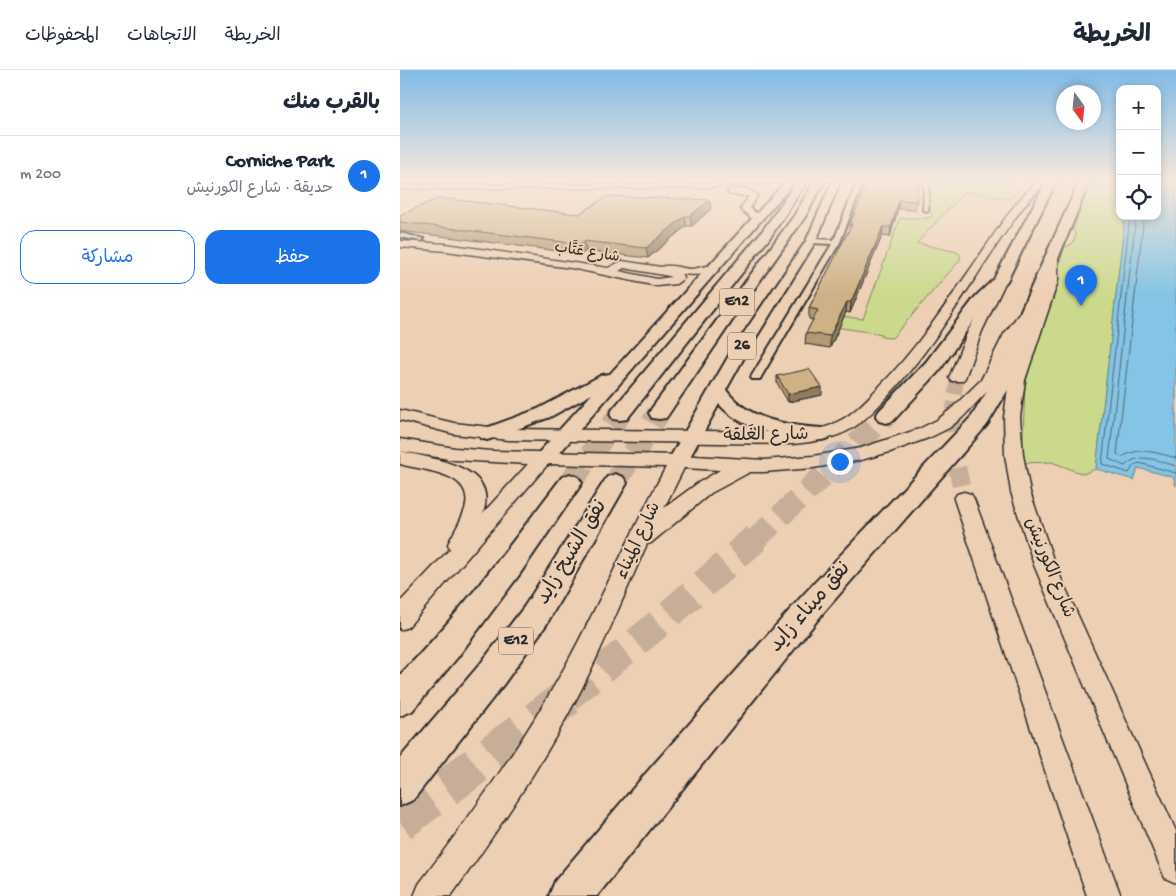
<!DOCTYPE html>
<html lang="ar">
<head>
<meta charset="utf-8">
<style>
	:root { --surface:#fff; --page:#f6f6f7; --text:#1f2937; --muted:#747a83; --line:#e0e1e3; --accent:#1a73e8 }
	body { margin:0; font-family:"Gochi Hand","Playpen Sans Arabic",sans-serif; background:var(--page); color:var(--text); direction:rtl }
	.controls { position:absolute; right:15px; top:15px; display:grid; overflow:hidden; border-radius:10px; box-shadow:0 2px 8px #0003 }
	.controls button { width:45px; height:45px; display:grid; place-items:center; padding:0; border:0; border-bottom:1px solid var(--line); background:var(--surface); color:var(--text); font:25px sans-serif }
	.compass { position:absolute; left:656px; top:15px; width:45px; height:45px; border-radius:50%; background:var(--surface); box-shadow:0 2px 8px #0003; rotate:165deg }
	.you { position:absolute; left:439px; top:391px; width:18px; height:18px; margin:-12px; border:4px solid #fff; border-radius:50%; background:#1a73e8; box-shadow:0 0 0 8px #1a73e833 }
	.badge { display:grid; place-items:center; width:32px; height:32px; border-radius:50%; background:var(--accent); color:#fff; font-size:16px; font-weight:700 }
	.pin { position:absolute; translate:-50% -41px; filter:drop-shadow(0 1px 2px #0008) }
	.pin::after { content:''; position:absolute; top:26px; width:18px; height:15px; background:inherit; clip-path:polygon(0 0,100% 0,50% 100%) }
	.list { margin:0; padding:0; list-style:none }
	h2 { display:flex; justify-content:space-between; align-items:center; height:65px; margin:0; padding:0 20px; font-size:21px }
	h2 small { font-size:16px; font-weight:400; color:var(--muted) }
	.list li { display:grid; grid-template-columns:32px 1fr auto; gap:15px; align-items:center; box-sizing:border-box; height:80px; padding:0 20px; border-top:1px solid var(--line) }
	.list b { display:block; font-size:19px; white-space:nowrap }
	.list p { margin:0; font-size:16px; white-space:nowrap; color:var(--muted) }
	.list em { font-size:16px; font-style:normal; color:var(--muted) }
	.actions { display:flex; gap:10px; padding:15px 20px }
	.actions a { flex:1; padding:11px 0; border:1px solid var(--accent); border-radius:15px; text-align:center; font-size:18px; color:var(--accent) }
	.actions .main { background:var(--accent); color:#fff }
	.icon { flex:none; width:28px; height:28px; fill:none; stroke:currentColor; stroke-width:2; stroke-linecap:round; stroke-linejoin:round }
	.map { position:relative; flex:none; width:776px; height:826px; overflow:hidden; direction:ltr }
	header { display:flex; align-items:center; gap:30px; box-sizing:border-box; height:70px; padding:0 25px; background:var(--surface); border-bottom:1px solid var(--line) }
	header strong { font-size:24px }
	nav { display:flex; gap:28px; margin-inline-start:auto; font-size:18px }
	main { display:flex }
	aside { flex:1; background:var(--surface) }
	.map>svg:first-child { display:block }
	.green { fill:#cbd98d; stroke:#7b825c }
	.water { fill:#84c4e4; stroke:#60879a }
	.lines { fill:none; stroke-linecap:round; stroke-linejoin:round }
	.shore { stroke:#4f6875; stroke-width:1 }
	.secondary-tunnel-far1 { stroke:#c6ae98; stroke-width:14; stroke-dasharray:14 8; stroke-linecap:butt }
	.secondary-tunnel { stroke:#c6ae98; stroke-width:18; stroke-dasharray:18 9; stroke-linecap:butt }
	.highway-tunnel-far3 { stroke:#c6ae98; stroke-width:18; stroke-dasharray:18 9; stroke-linecap:butt }
	.highway-tunnel-far2 { stroke:#c6ae98; stroke-width:23; stroke-dasharray:23 12; stroke-linecap:butt }
	.highway-tunnel-far1 { stroke:#c6ae98; stroke-width:29; stroke-dasharray:29 15; stroke-linecap:butt }
	.highway-tunnel { stroke:#c6ae98; stroke-width:38; stroke-dasharray:38 19; stroke-linecap:butt }
	.street-casing { stroke:#2b2b2b; stroke-width:4 }
	.secondary-casing { stroke:#2b2b2b; stroke-width:3 }
	.primary-casing { stroke:#2b2b2b; stroke-width:4 }
	.highway-casing { stroke:#2b2b2b; stroke-width:4 }
	.street { fill:#edcfb3; fill-rule:evenodd }
	.secondary { fill:#edcfb3; fill-rule:evenodd }
	.primary { fill:#edcfb3; fill-rule:evenodd }
	.highway { fill:#edcfb3; fill-rule:evenodd }
	.wall { fill:#b19972; stroke:#2b2b2b }
	.shaded-wall { fill:#907d5d; stroke:#2b2b2b }
	.building { fill:#ceb285; stroke:#2b2b2b }
	.labels { text-anchor:middle; dominant-baseline:central; stroke-width:4; stroke-linejoin:round; paint-order:stroke }
	.far-street-label { font-size:15px; fill:#2b2b2b; stroke:#edcfb3 }
	.shield { fill:#edcfb3; stroke:#655c54; stroke-width:1 }
	.shield-label { font-size:16px; font-weight:bold; fill:#2b2b2b }
	.street-label { font-size:18px; fill:#2b2b2b; stroke:#edcfb3 }
	.near-street-label { font-size:21px; fill:#2b2b2b; stroke:#edcfb3 }
</style>
</head>
<body>
<header>
<strong>الخريطة</strong>
<nav><a>الخريطة</a><a>الاتجاهات</a><a>المحفوظات</a></nav>
</header>
<main>
<div class="map">
<svg width="776" height="826" viewBox="0 0 776 826">
	<rect width="100%" height="100%" fill="#edcfb3"/>
	<filter id="ink" filterUnits="userSpaceOnUse"><feTurbulence type="fractalNoise" baseFrequency=".02" numOctaves="2"/><feDisplacementMap in="SourceGraphic" scale="10" xChannelSelector="R" yChannelSelector="G"/><feConvolveMatrix kernelMatrix="1 2 1 2 8 2 1 2 1" color-interpolation-filters="sRGB"/></filter>
	<g filter="url(#ink)">
		<!-- green -->
		<path class="green" d="M565,110H628L611,129L564,122L517,173L557,182L560,185V190L492,268L481,267L482,264L428,256L432,245L463,249L500,148H529L532,146L530,140V116L540,114L539,111L565,112Z
			M691,110H720V146H725L696,399L683,404L652,392L622,393L625,315L664,178L673,173L676,165L673,160Z"/>
		<!-- water -->
		<path class="water" d="M757,110H776V416L773,407L738,398L734,410L696,399L725,146H757Z"/>
		<g class="lines">
			<!-- shore -->
			<path class="shore" d="M730,146L702,394L729,403L734,395L739,393L776,403
				M736,146L709,389L725,396C740,381 757,391 776,396
				M744,146L717,384L722,387C740,376 757,383 776,388"/>
			<!-- secondary-tunnel-far1 -->
			<path class="secondary-tunnel-far1" d="M552,346L557,308"/>
			<!-- secondary-tunnel -->
			<path class="secondary-tunnel" d="M552,344L554,383L564,429"/>
			<!-- highway-tunnel-far3 -->
			<path class="highway-tunnel-far3" d="M219,346L220,344
				M257,346L259,343"/>
			<!-- highway-tunnel-far2 -->
			<path class="highway-tunnel-far2" d="M170,413L220,344
				M215,413L258,344
				M355,470L486,346"/>
			<!-- highway-tunnel-far1 -->
			<path class="highway-tunnel-far1" d="M168,627L250,561L356,468"/>
			<!-- highway-tunnel -->
			<path class="highway-tunnel" d="M0,752L169,626"/>
			<!-- street casing -->
			<g class="street-casing">
				<path id="street" d="M458,110H464L440,172L361,307L360,309H352L351,307L432,174L411,173L408,171L411,169L434,170Z
					M504,110H524L529,113L528,141L523,140L524,115Z
					M0,163L24,169L21,171L0,167Z"/>
			</g>
			<!-- secondary casing -->
			<g class="secondary-casing">
				<path id="secondary" d="M352,110H395L391,112L289,118L0,119V115L289,114Z
					M639,110H648C637,122 625,133 616,147C573,207 539,272 488,326C477,337 465,351 451,359C434,369 412,372 393,374L108,370L54,364L0,350V340L54,353L108,359L393,362C408,361 424,360 437,352C453,345 466,330 478,318C517,279 547,233 578,188C597,161 614,131 639,110Z
					M347,119L358,125L350,138L361,147V151H355L340,139L349,126L331,125L327,122L331,119Z
					M0,171L46,174L208,198L222,191L261,197C270,193 282,199 292,199C301,198 312,192 319,199C310,206 292,205 281,204L284,208L276,214L257,216L171,198L46,181L0,177ZM224,198L269,206L271,207L257,209L219,201Z
					M653,183L658,186V211L625,310L620,347L623,385L630,422L655,495L776,761V813L765,808L634,495L611,422L605,385L604,347L609,310L646,211L648,186Z
					M600,208L606,211L582,261L565,308L562,311H552L549,308L568,261L594,211Z
					M626,239L632,243L618,264L593,315L563,347L549,358L531,367L490,382L461,390L413,398L364,402H350L311,423L251,473L247,474C225,523 205,572 181,620C144,692 98,760 51,826H14L19,814C70,746 120,678 161,604C199,536 229,465 266,397L148,394L8,557L0,560V532L50,479L48,474C54,462 61,451 65,439C76,402 23,401 0,394V381C30,389 100,395 83,443L128,394L55,390L0,381V369L55,378L91,381L278,385L364,390L413,386L461,378L519,359L537,350L551,339L581,310L604,264L622,240ZM284,398L320,400L298,413L264,438Z
					M564,422L571,424L574,429L721,826H687L554,429L557,424Z"/>
			</g>
			<!-- primary casing -->
			<g class="primary-casing">
				<path id="primary" d="M387,110H396L150,394L143,396L136,394L133,389L192,324L150,347L93,368L87,370L81,368L78,364L81,360L138,339L202,305L210,304Z
					M433,110H441L416,171L347,282L326,320C348,350 387,356 422,358L428,360L431,364L428,368L422,370C387,368 343,362 319,334L285,396L278,398L271,396L268,391L331,282L406,171Z"/>
			</g>
			<!-- highway casing -->
			<g class="highway-casing">
				<path id="highway" d="M398,110H408L371,166L227,349L220,350L213,349L210,344L213,339L363,160Z
					M415,110H425L405,147L342,236L266,348L259,349L252,348L249,343L252,338L394,146Z
					M647,110H657L607,211L586,232L540,300L493,351L486,353L479,351L476,346L479,341L526,292L576,226L594,209Z
					M680,110H690L638,238L609,318L587,355L423,543L197,826H149L155,811L247,702L403,525L572,346L589,318L622,238Z
					M170,404L178,407L182,413L119,505L57,588L12,641L0,646V605C60,544 110,475 162,407Z
					M215,404L223,407L227,413L146,555L103,615L13,730L0,736V688L81,593L124,537L207,407Z"/>
			</g>
			<!-- street -->
			<use href="#street" class="street"/>
			<!-- secondary -->
			<use href="#secondary" class="secondary"/>
			<!-- primary -->
			<use href="#primary" class="primary"/>
			<!-- highway -->
			<use href="#highway" class="highway"/>
		</g>
		<!-- wall -->
		<path class="wall" d="M462,126L517,131L515,140L498,139L490,167L482,166L450,243L446,242L430,278L405,274L406,263L413,250L409,249V238L450,158V154Z
			M311,139L292,156H286L248,188L186,181L182,184L0,161V145L179,144Z
			M377,306L422,325L388,332L377,313Z"/>
		<!-- shaded-wall -->
		<path class="shaded-wall" d="M310,130L311,139L292,156L290,146Z
			M499,130L498,139L490,167L491,157Z
			M285,146L286,156L248,188L246,178Z
			M483,157L482,166L450,243L451,232Z
			M184,171L186,181L182,184L179,174Z
			M447,232L446,242L430,278V266Z
			M422,317V325L388,332V324Z"/>
		<!-- building -->
		<path class="building" d="M467,110H518L517,131L499,130L491,157H483L451,232H447L430,266L406,263L418,240L409,238L452,154H450L462,126Z
			M208,126L310,130L290,146H285L246,178L184,171L179,174L0,152V145L39,128L179,144Z
			M409,299L422,317L388,324L377,306Z"/>
	</g>
	<!-- sky -->
	<linearGradient id="sky" x2="0" y2="1"><stop stop-color="#80bae6"/><stop offset="0.49" stop-color="#f7e9dd"/><stop offset="1" stop-color="#f7e9dd" stop-opacity="0"/></linearGradient>
	<rect width="776" height="225" fill="url(#sky)"/>
	<g class="labels">
		<!-- far-street labels -->
		<g class="far-street-label">
			<text transform="translate(187 183) rotate(9)">شارع عَتَّاب</text>
		</g>
		<!-- shield labels -->
		<g class="shield">
			<rect x="319.5" y="218.5" width="35" height="27" rx="4"/>
			<rect x="328" y="262.5" width="28" height="27" rx="4"/>
			<rect x="98.5" y="557.5" width="35" height="27" rx="4"/>
		</g>
		<g class="shield-label">
			<text x="337" y="232">E12</text>
			<text x="342" y="276">26</text>
			<text x="116" y="571">E12</text>
		</g>
		<!-- street labels -->
		<g class="street-label">
			<text transform="translate(366 366) rotate(-1)">شارع الغَلقة</text>
			<text transform="translate(239 471) rotate(-65)">شارع الميناء</text>
			<text transform="translate(649 498) rotate(68)">شارع الكورنيش</text>
		</g>
		<!-- near-street labels -->
		<g class="near-street-label">
			<text transform="translate(173 483) rotate(-59)">نفق الشيخ زايد</text>
			<text transform="translate(411 538) rotate(-49)">نفق ميناء زايد</text>
		</g>
	</g>
</svg>
<div class="controls">
<button>+</button>
<button>−</button>
<button><svg class="icon" aria-label="locate" viewBox="0 0 24 24"><circle cx="12" cy="12" r="6"/><path d="M12 2v4M12 18v4M2 12h4M18 12h4"/></svg></button>
</div>
<svg class="compass" viewBox="-18 -18 36 36"><path d="M0-13l5 13h-10z" fill="#e53935"/><path d="M0 13l5-13h-10z" fill="#747a83"/></svg>
<div class="you"></div>
<div class="pin badge" style="left:681px;top:236px">1</div>
</div>
<aside>
<h2>بالقرب منك<small></small></h2>
<ul class="list">
<li><span class="badge">1</span><div><b>Corniche Park</b><p>حديقة · شارع الكورنيش</p></div><em>200 m</em></li>
</ul>
<div class="actions"><a class="main">حفظ</a><a>مشاركة</a></div>
</aside>
</main>
</body>
</html>
